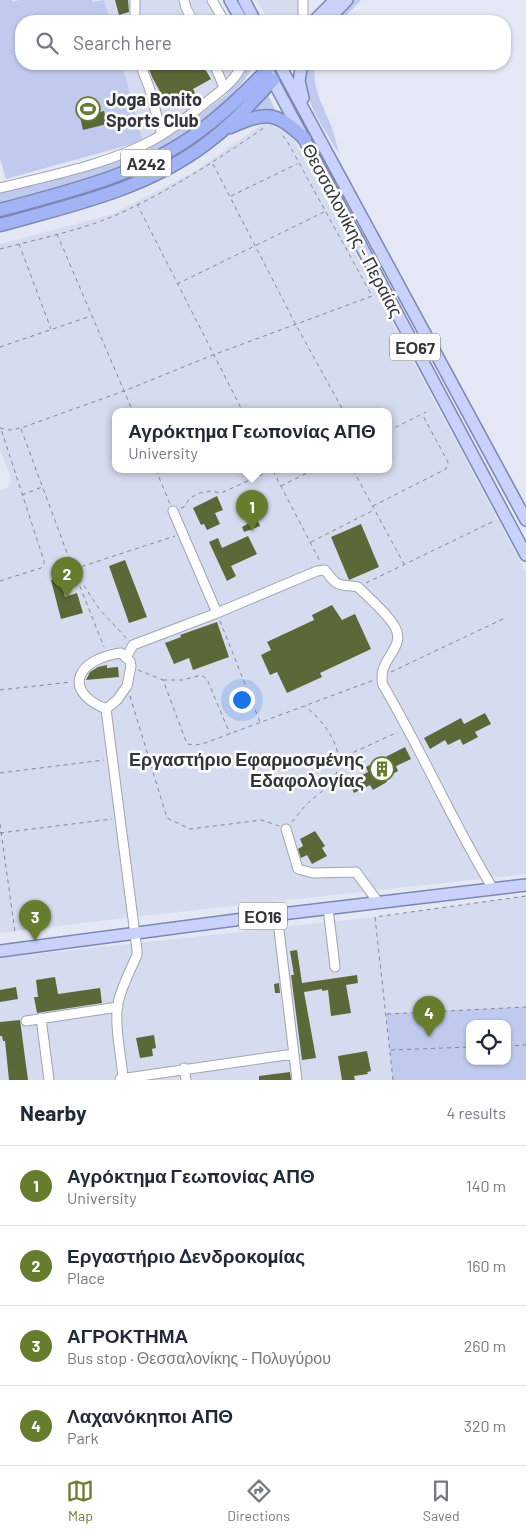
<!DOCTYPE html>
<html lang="en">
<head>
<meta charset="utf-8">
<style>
	:root { --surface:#fff; --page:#f2f2f3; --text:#1f2937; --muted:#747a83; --line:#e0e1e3; --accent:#677d2e }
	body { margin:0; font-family:Barlow,sans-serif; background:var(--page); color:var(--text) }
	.controls { position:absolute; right:15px; bottom:15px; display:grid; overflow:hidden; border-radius:10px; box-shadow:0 1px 4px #0004 }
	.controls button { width:45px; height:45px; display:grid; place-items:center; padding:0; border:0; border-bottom:1px solid var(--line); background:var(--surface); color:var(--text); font:25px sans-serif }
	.you { position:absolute; left:241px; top:699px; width:18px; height:18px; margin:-12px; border:4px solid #fff; border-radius:50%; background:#1a73e8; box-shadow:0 0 0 8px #1a73e833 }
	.badge { display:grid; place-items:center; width:32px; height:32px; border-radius:50%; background:var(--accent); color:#fff; font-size:16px; font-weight:700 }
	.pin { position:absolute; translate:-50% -41px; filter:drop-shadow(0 1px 2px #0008) }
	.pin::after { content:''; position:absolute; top:26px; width:18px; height:15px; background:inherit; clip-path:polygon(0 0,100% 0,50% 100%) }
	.popup { position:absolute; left:112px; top:408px; width:280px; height:65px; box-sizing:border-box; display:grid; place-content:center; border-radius:10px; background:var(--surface); filter:drop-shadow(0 1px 4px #0005); font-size:16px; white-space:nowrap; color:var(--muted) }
	.popup b { font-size:19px; color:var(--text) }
	.popup::after { content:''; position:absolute; left:50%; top:100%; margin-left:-10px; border:10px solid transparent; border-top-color:var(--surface) }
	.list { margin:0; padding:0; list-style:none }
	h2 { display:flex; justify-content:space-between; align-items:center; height:65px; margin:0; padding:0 20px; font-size:21px }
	h2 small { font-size:16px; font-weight:400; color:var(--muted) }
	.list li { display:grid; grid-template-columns:32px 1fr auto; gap:15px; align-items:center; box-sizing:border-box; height:80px; padding:0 20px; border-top:1px solid var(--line) }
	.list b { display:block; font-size:19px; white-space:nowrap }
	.list p { margin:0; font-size:16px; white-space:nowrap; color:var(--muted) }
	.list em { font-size:16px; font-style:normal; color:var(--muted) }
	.icon { flex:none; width:28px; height:28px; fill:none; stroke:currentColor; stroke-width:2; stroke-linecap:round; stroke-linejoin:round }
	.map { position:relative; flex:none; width:526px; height:1080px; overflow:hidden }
	.search { position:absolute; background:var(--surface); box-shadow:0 1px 4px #0004; left:15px; right:15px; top:15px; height:55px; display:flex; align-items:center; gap:12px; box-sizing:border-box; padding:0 18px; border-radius:20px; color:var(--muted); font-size:19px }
	.sheet { height:385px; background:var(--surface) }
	nav { display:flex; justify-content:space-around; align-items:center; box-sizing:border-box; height:70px; border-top:1px solid var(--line); background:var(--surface); font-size:14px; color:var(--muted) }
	nav a { display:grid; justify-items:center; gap:2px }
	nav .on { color:var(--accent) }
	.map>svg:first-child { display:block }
	.built { fill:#d6dcef; fill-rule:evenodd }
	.green { fill:#bfcaee; fill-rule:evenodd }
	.building { fill:#5a6937 }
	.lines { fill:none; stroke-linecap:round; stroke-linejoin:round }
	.minor-casing { stroke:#a0a4b1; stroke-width:11 }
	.major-casing { stroke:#7c88b4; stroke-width:14 }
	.highway-casing { stroke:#7c88b4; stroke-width:15 }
	.path { stroke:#848790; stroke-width:1; stroke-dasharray:4 4; stroke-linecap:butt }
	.minor { stroke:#fff; stroke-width:9 }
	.major { stroke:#c8d2fa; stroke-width:11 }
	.highway { stroke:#a3b4f6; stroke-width:12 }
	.labels { text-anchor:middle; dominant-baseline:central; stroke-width:5; stroke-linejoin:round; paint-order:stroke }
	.shield { fill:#fff; stroke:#707275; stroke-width:1 }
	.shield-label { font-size:16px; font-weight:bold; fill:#33353a }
	.poi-label { font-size:18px; font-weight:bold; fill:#33353a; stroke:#fff; text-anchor:start }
	.street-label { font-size:18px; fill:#33353a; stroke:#fff }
</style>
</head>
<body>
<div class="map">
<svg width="526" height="1080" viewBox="0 0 526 1080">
	<rect width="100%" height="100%" fill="#e4e8f5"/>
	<!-- built -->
	<path class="built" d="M104,0H206L217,21H110Z
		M257,0H297L298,16L288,21H269Z
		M122,64H238L236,70L204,101L143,141Z
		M264,123L279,127L291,134L526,572V874L133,917L0,933V490L7,488L10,485L11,479L0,449V244L113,214L192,173ZM116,412H388V470H116Z
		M526,896V1080H0V958L375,917ZM470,1024H507V1061H470Z"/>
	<!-- green -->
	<path class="green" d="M0,0H12L13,2L18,0H92L93,2L104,0L110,21H21V64H122L143,141L6,179L0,159Z
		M351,0H361L341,21H332Z
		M307,64H315C311,89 325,108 333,131C336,139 337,147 339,154C324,127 298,96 307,64Z
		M246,68L251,70C239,90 224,103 206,117C146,166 73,184 0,205V193L104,164L149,148L174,133L226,95Z
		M268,95L278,115L251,113Z
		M526,1007V1080H393L386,1014ZM470,1024H507V1061H470Z"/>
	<!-- building -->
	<path class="building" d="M115,0H128L129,12L119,15Z
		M147,64H202L211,79L193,89L195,93L169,108L152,77Z
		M104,111L107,124L83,130L80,117Z
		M217,496L223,510L215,513L220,524L207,530L204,524L201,525L193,508Z
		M257,519L260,526L244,532L242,527Z
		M361,524L379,567L349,580L331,537Z
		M248,536L257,554L231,566L236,576L227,581L209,542L218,538L222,548Z
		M125,560L147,617L129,623L109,566Z
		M60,578L65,597L77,593L83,613L61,619L51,580Z
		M332,605L342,620L355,614L371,649L320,673L322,677L287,693L277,672L270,675L261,655L271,650L267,642L314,620L312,615Z
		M217,622L229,657L193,670L189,658L174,664L165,643L181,637L180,635Z
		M107,665V668L118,667L119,677L86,680L90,672L98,667Z
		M485,713L491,724L475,732L478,737L463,745L460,739L448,745L445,740L430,749L424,738L461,718L464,724Z
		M405,747L411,759L396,766L398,771L385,778L387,782L373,790L370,785L354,793L349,782L368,772L366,767Z
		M315,831L325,846L322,848L327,856L312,864L307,855L301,858L298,849L303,846L300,839Z
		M297,950L302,983L357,975L358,983L346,985L351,1013L331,1016L328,990L322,991V989L304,992L316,1058L302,1060L291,975H294L290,951Z
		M55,977L58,994L100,988L102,1003L37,1013L34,997H38L36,980Z
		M279,983L280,993H275L274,984Z
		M16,987L18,999L0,1002V990Z
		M20,1020L28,1080H9L5,1041H3L2,1036H0V1022Z
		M154,1035L156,1048L152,1049L153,1056L140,1058L136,1038Z
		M367,1051L371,1071L367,1072L368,1074L354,1076L355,1080H342L338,1056Z
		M290,1072L291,1080H259V1076Z"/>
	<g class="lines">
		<!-- minor casing -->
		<g class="minor-casing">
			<path id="minor" d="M135,0V21
				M184,0L186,8L193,21
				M212,0L224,21
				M303,0V21
				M140,64L149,87L162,135
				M214,64L224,87
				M0,188C51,175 106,165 153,140C173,129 191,114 209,100C222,90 237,79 242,64
				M173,511L217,613
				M121,653L130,661L131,666L127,686L117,700L106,709C59,689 80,658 121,653Z
				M126,658L133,645L217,613L317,571L325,570C338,588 338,584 358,587C369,598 388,614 395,627C407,649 376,659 383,685C422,751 453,823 493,889
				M106,709L137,950V955C131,969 123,984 119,999C113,1019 121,1055 123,1077L127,1080
				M286,829L298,869L313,873L356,872L378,902
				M328,908L335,967
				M273,915L279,930L297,1080
				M41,1018L49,1080
				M26,1021L118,1007
				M184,1068L186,1080
				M120,1079L293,1054"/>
		</g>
		<!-- major casing -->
		<g class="major-casing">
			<path id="major" d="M230,0L242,21
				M244,0L255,21
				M314,21L335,0
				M327,21L347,0
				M264,64L526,555
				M279,64L526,520
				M302,64L299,81L303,98
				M0,951L273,915L526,885"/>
		</g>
		<!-- highway casing -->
		<g class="highway-casing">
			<path id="highway" d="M230,127C267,111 275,111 305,139
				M0,210C70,191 141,175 200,131C224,113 246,92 267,70
				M0,225C72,205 147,189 207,143C231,125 252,102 273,80"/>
		</g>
		<!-- path -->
		<path class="path" d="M213,164L296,325L344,412
			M231,196L297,164
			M137,204L243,412
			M57,234L133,412
			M19,244L51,329
			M0,249C38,239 78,231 114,216C168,192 217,160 265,127
			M177,284L324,212
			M0,347L91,316
			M0,428L10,430L21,428L124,391L213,355L372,296L287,141L280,132
			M21,429L73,569L104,647
			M388,431L426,412
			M156,470L170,504
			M353,470L404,564
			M273,471L321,563
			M281,486L313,470
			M22,495L42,487
			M373,506L446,469L448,462L422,414
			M181,508L184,507L190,498L200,493L211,491L221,493L272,470
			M311,542L374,510
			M74,569L175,536
			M75,572L100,610L128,640
			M0,581L41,568L44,565V561L1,429
			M366,583L492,522
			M220,621L260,722
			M138,670L163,680L187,744L196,745L205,743L374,680
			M391,672L505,618
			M163,680H183L201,675L207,679L230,734
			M0,690L71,682
			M130,696L167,818L190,829L262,820L279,826
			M339,759L398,732
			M0,773L104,760
			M292,822C297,816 301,810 307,804C314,797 324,791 331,783C351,756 327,724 305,706
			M0,824L15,932
			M0,833L112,819
			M387,1014L526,1007
			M507,1046L526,1045
			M391,1050L470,1047
			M393,1080L375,917L526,896"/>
		<!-- minor -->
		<use href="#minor" class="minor"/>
		<!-- major -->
		<use href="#major" class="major"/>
		<!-- highway -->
		<use href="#highway" class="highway"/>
	</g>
	<!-- icons -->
	<defs>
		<g id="stadium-ring" transform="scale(1.25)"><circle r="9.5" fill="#fff" stroke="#677d2e" stroke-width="1.5"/><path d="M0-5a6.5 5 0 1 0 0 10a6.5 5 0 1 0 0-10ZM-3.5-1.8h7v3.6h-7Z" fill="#677d2e"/></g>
		<g id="building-ring" transform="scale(1.25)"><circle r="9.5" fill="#fff" stroke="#677d2e" stroke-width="1.5"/><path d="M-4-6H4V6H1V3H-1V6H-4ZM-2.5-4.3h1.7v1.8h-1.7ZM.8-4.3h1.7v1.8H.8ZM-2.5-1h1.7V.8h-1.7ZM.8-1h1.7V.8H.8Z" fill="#677d2e"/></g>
	</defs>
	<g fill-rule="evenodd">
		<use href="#stadium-ring" x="88" y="109"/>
		<use href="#building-ring" x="382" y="769"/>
	</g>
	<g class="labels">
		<!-- shield labels -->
		<g class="shield">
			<rect x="121" y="149.5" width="50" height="27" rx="4"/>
			<rect x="390" y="333.5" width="50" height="27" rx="4"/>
			<rect x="239" y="902.5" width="48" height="27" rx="4"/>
		</g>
		<g class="shield-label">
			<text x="146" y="163">Α242</text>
			<text x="415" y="347">ΕΟ67</text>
			<text x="263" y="916">ΕΟ16</text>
		</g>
		<!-- poi labels -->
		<g class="poi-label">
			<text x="106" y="99">Joga Bonito<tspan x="106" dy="21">Sports Club</tspan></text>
			<text x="364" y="759" text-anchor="end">Εργαστήριο Εφαρμοσμένης<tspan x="364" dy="21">Εδαφολογίας</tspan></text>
		</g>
		<!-- street labels -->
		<g class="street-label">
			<text transform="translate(353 230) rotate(62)">Θεσσαλονίκης - Περαίας</text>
		</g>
	</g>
</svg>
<div class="controls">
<button><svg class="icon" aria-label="locate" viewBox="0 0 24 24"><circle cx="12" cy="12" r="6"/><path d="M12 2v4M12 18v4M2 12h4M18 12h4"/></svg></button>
</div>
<div class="you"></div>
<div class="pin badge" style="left:252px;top:531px">1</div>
<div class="popup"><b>Αγρόκτημα Γεωπονίας ΑΠΘ</b>University</div>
<div class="pin badge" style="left:67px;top:598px">2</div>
<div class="pin badge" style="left:35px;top:941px">3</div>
<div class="pin badge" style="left:429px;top:1037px">4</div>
<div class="search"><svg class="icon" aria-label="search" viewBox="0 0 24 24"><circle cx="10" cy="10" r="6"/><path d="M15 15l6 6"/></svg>Search here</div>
</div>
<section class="sheet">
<h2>Nearby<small>4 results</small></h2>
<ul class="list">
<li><span class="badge">1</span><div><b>Αγρόκτημα Γεωπονίας ΑΠΘ</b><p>University</p></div><em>140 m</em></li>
<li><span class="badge">2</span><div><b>Εργαστήριο Δενδροκομίας</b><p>Place</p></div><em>160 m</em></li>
<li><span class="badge">3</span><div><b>ΑΓΡΟΚΤΗΜΑ</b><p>Bus stop · Θεσσαλονίκης - Πολυγύρου</p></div><em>260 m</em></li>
<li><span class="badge">4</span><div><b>Λαχανόκηποι ΑΠΘ</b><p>Park</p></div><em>320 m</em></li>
</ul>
</section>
<nav>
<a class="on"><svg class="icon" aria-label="map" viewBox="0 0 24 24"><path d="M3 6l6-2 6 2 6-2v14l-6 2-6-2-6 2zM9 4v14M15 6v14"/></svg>Map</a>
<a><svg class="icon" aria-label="directions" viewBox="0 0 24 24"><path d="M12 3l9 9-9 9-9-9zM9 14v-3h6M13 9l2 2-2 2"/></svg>Directions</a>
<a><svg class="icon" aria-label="saved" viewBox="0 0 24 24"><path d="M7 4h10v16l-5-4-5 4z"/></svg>Saved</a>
</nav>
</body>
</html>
